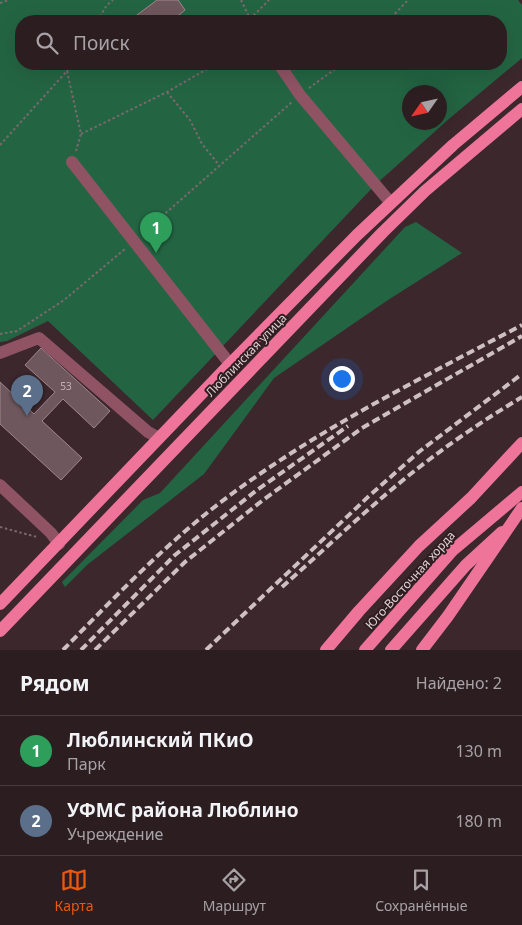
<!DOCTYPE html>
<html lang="ru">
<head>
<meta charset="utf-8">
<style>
	:root { --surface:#2c1d21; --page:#34262a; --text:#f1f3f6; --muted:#a6a2a5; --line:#483b3f; --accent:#ea580c }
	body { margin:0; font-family:"Noto Sans",sans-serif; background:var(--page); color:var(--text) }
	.compass { position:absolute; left:402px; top:85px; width:45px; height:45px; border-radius:50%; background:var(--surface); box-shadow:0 5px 20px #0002; rotate:236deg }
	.you { position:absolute; left:341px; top:378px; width:18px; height:18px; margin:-12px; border:4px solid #fff; border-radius:50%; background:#1a73e8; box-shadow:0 0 0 8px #1a73e833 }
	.badge { display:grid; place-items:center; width:32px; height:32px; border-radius:50%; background:var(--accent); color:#fff; font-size:16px; font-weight:700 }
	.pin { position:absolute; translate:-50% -41px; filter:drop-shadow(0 1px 2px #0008) }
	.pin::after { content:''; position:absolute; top:26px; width:18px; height:15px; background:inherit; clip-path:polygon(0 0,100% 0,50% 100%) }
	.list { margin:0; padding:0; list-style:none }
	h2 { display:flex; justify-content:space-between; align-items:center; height:65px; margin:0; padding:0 20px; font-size:21px }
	h2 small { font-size:16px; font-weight:400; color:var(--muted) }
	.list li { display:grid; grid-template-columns:32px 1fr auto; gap:15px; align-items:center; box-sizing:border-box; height:70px; padding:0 20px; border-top:1px solid var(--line) }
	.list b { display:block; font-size:19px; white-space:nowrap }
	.list p { margin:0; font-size:16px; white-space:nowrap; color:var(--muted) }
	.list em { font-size:16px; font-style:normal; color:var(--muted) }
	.icon { flex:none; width:28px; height:28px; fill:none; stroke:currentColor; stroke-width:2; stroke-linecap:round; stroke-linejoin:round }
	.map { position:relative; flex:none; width:522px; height:650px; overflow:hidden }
	.search { position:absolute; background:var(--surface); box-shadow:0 5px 20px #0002; left:15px; right:15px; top:15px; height:55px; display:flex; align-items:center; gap:12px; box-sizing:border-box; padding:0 18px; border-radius:20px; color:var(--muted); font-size:19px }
	.sheet { height:205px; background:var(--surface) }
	nav { display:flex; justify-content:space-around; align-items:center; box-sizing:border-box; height:70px; border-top:1px solid var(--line); background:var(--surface); font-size:14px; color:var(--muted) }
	nav a { display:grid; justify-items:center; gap:2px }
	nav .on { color:var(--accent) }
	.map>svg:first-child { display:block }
	.green { fill:#236543; fill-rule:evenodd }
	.building { fill:#6f585d; stroke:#a0878d }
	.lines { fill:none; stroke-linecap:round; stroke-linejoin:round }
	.path { stroke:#7a696d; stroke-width:2; stroke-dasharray:2.5 2.5; stroke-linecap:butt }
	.minor { stroke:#8f5364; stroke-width:12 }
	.major { stroke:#ee749a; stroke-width:12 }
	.rail { stroke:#cdbfc2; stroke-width:4; stroke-dasharray:8 4; stroke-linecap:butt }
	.major-bridge { stroke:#ee749a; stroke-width:12 }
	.labels { text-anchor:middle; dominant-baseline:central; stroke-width:4; stroke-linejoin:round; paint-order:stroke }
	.number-label { font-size:10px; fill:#c2b2b6 }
	.street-label { font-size:12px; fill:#ddd0d3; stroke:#301d22 }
</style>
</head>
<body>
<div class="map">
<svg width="522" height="650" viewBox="0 0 522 650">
	<rect width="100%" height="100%" fill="#3b272c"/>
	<!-- green -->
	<path class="green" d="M0,0H518L522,5V58L450,118L375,185L153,420L48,321L7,341L0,342ZM21,21H501V64H21ZM410,92H440V122H410Z
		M416,222L462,253L388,300L274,378L204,474L87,565L65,587L62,582L143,500L160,493L405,227Z"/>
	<!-- building -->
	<path class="building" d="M157,0H178L185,10L173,20L174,21H129Z
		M41,348L110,411L94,428L63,399L42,421L82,458L61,480L0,424V382L34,414L55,392L25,365Z"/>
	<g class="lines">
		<!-- path -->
		<path class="path" d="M241,0L251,21
			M0,3L9,0
			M250,19L269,0
			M97,21L107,5L113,0
			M388,21L408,0
			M67,71L81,134L76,151
			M309,88L342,64
			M167,92L190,120L202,144L219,165
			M81,134L167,92L216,64
			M0,145L67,71L71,64
			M143,233L292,102
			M0,334L17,331L64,300L125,249
			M0,527L37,537"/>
		<!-- minor -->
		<path class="minor" d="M279,64L300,95L390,202
			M72,162L230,364
			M0,353L39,338L148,432L159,438
			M0,485L51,533L59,544"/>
		<!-- major -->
		<path class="major" d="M0,604L230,364L357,235L453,145L522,87
			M0,631L383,232L425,191L522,109
			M326,650L359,611L419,546L471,498L522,443
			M365,650L452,551L522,492
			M391,650L466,565L502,532"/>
		<!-- rail -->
		<path class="rail" d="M282,587C332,543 380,496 434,456C462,435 492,415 522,397
			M63,650C115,597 169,540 229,496C320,428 422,378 522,325
			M81,650L175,555L257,490L348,426
			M95,650L185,562L263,500L362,428L522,336
			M206,650L369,496L420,451L522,374"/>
		<!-- major-bridge -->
		<path class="major-bridge" d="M422,650L448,616L522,508"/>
	</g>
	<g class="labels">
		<!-- number labels -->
		<g class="number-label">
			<text x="66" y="386">53</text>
		</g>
		<!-- street labels -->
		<g class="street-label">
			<text transform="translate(246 355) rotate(-46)">Люблинская улица</text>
			<text transform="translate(410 580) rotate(-48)">Юго-Восточная хорда</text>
		</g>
	</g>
</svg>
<svg class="compass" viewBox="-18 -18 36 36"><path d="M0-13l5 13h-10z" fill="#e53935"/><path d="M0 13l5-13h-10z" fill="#a6a2a5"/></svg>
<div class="you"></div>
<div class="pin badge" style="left:156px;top:253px;background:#2e9e5b">1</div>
<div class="pin badge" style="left:27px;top:416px;background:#5c6f8a">2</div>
<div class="search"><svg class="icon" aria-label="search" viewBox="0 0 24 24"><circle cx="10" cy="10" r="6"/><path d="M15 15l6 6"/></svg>Поиск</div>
</div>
<section class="sheet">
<h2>Рядом<small>Найдено: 2</small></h2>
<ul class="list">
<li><span class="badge" style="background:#2e9e5b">1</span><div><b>Люблинский ПКиО</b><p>Парк</p></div><em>130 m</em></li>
<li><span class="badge" style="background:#5c6f8a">2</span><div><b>УФМС района Люблино</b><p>Учреждение</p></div><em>180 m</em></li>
</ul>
</section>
<nav>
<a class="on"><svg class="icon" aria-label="map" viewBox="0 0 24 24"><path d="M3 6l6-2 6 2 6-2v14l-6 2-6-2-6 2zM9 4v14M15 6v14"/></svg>Карта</a>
<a><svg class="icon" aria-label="directions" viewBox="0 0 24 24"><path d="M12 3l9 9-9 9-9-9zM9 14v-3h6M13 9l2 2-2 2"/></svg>Маршрут</a>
<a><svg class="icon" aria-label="saved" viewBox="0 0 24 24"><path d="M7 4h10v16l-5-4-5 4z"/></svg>Сохранённые</a>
</nav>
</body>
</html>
